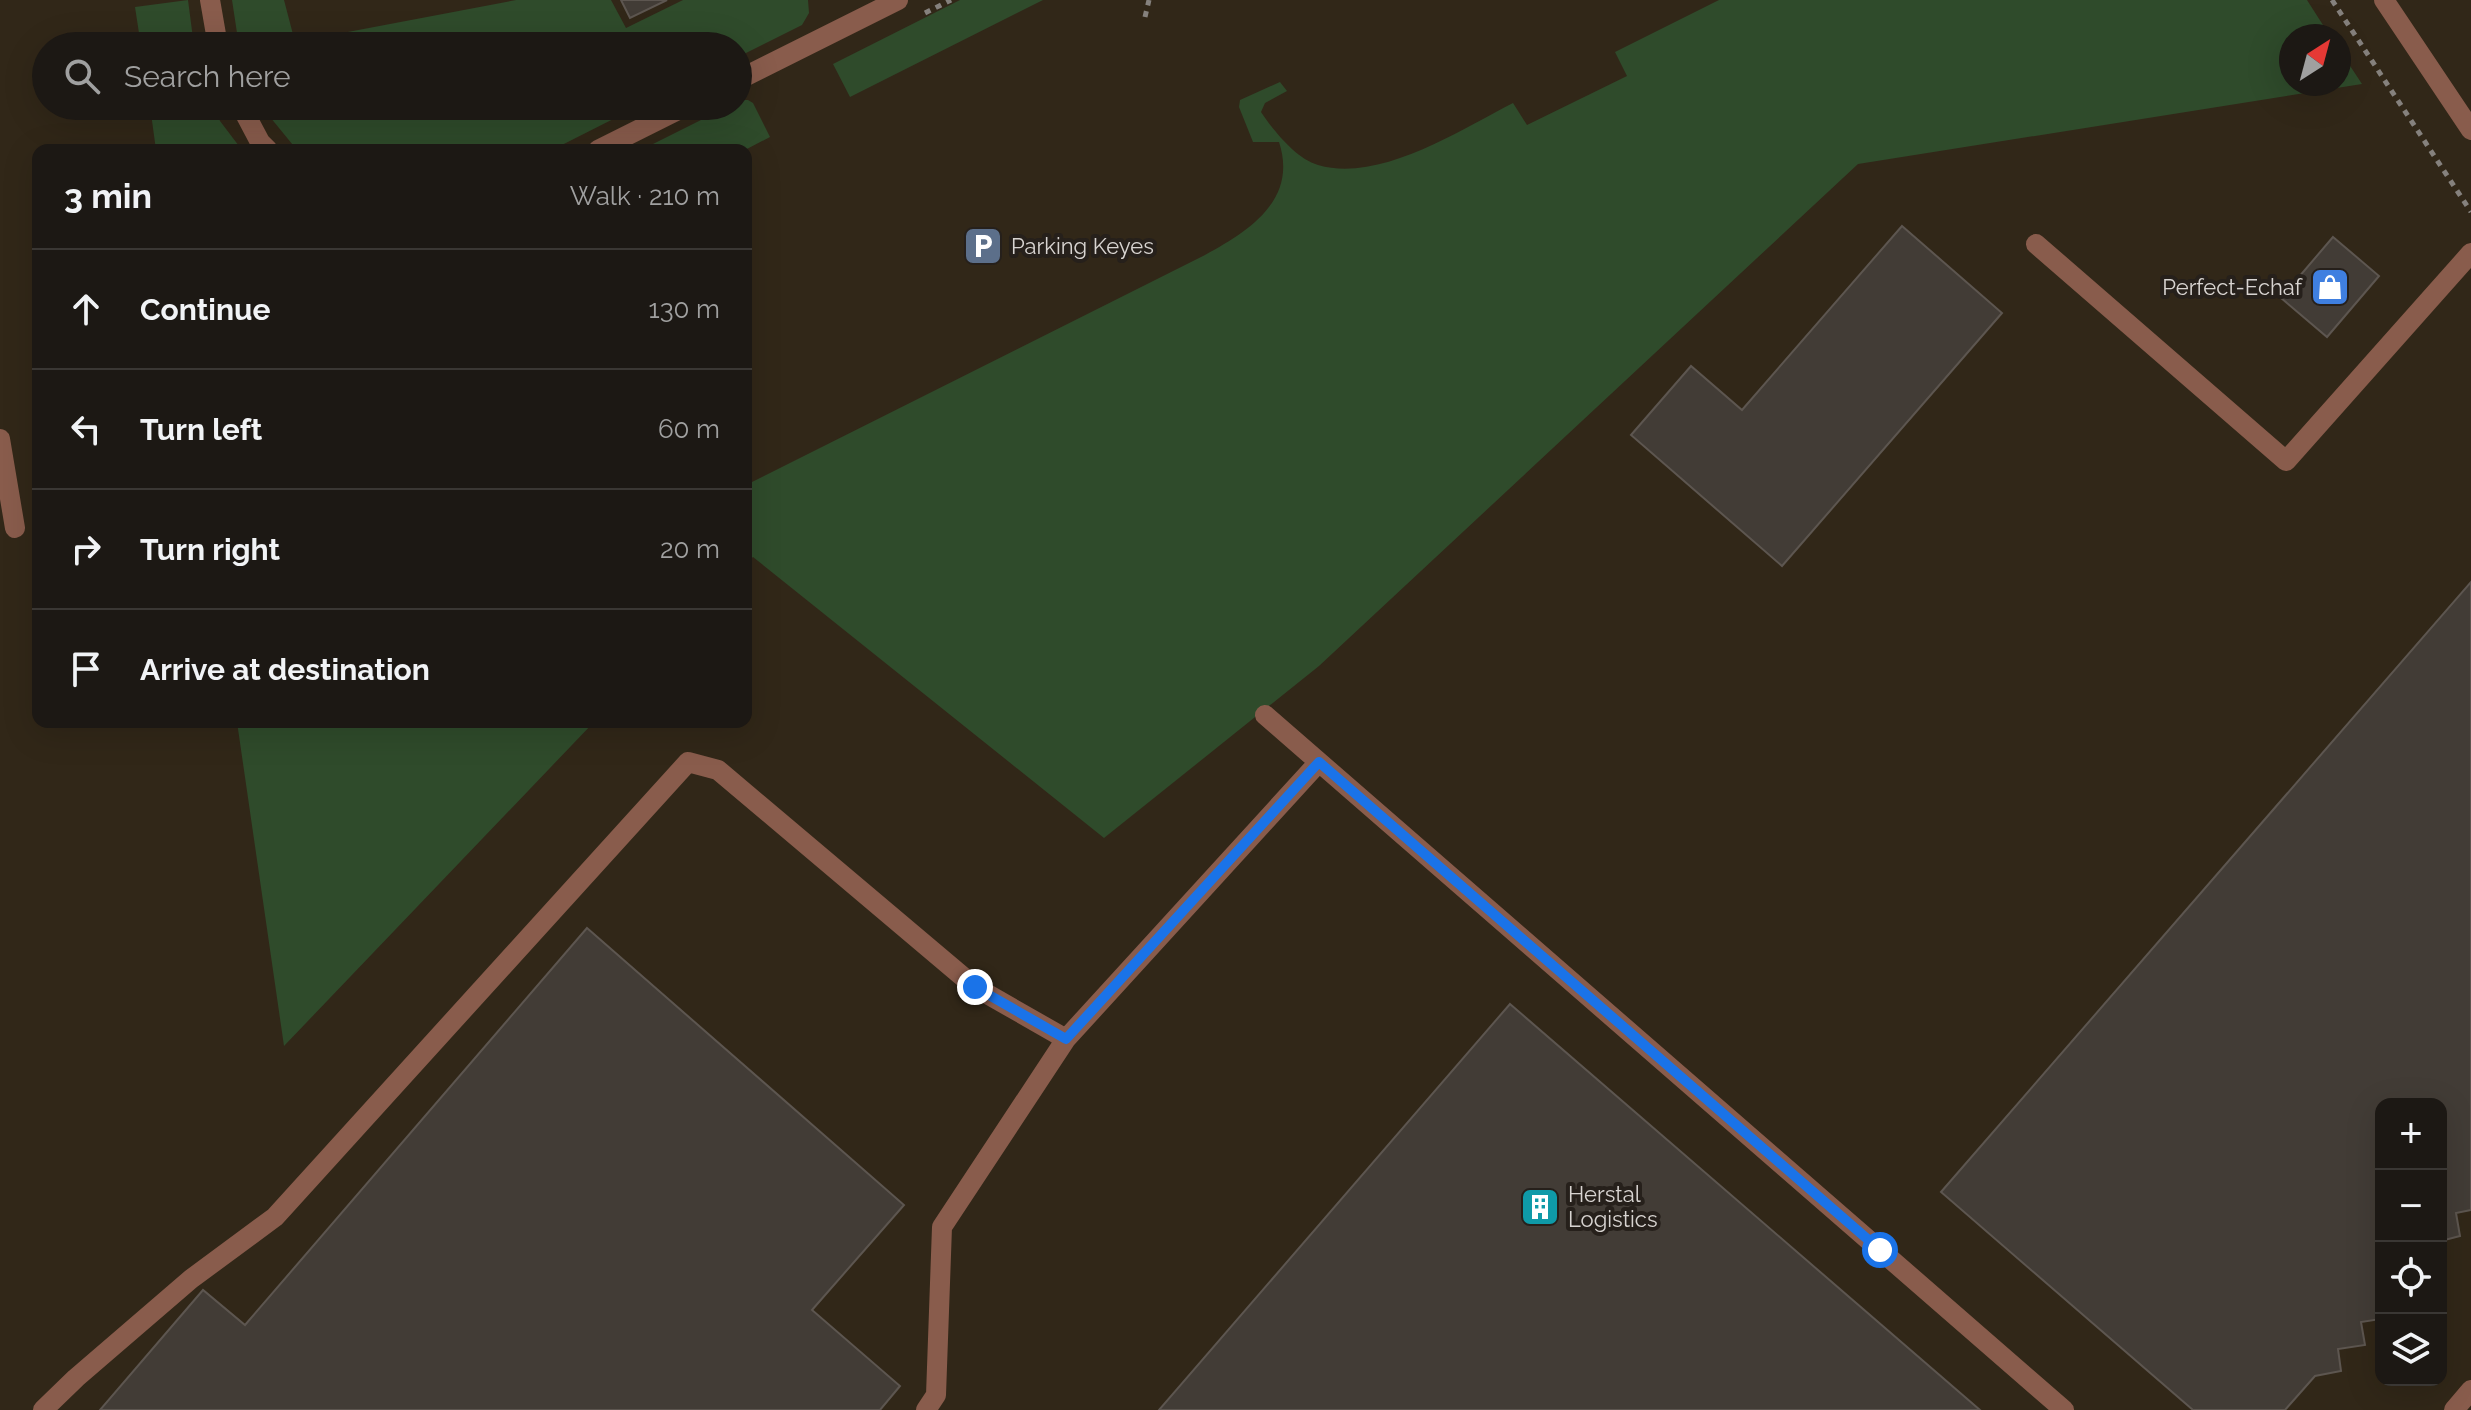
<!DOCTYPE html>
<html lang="en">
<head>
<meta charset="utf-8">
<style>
	:root { --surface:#1c1814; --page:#292522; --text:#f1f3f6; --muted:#a0a0a0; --line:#3a3734 }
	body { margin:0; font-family:Raleway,sans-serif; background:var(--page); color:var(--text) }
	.controls { position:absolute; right:24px; bottom:24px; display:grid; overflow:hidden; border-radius:16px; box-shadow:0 8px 32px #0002 }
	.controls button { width:72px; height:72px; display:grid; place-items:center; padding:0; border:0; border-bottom:2px solid var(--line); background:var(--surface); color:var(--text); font:40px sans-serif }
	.compass { position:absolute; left:2279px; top:24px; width:72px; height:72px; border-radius:50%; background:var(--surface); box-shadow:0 8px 32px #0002; rotate:36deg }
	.stop { position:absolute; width:24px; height:24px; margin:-18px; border:6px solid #1a73e8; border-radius:50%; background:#fff }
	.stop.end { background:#1a73e8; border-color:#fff; box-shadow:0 2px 8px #0008 }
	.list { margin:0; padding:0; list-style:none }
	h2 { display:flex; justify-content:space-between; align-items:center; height:104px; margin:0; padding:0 32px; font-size:34px }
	h2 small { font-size:26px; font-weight:400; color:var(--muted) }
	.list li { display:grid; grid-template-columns:52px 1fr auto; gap:24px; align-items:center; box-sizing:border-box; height:120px; padding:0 32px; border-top:2px solid var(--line) }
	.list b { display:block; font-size:30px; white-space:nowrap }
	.list em { font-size:26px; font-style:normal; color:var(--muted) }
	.icon { flex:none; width:44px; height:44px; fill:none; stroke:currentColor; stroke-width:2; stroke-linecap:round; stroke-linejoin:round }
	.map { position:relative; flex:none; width:2471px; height:1410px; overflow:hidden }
	.search { position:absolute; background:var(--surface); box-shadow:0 8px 32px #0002; left:32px; top:32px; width:720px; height:88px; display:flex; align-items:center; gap:20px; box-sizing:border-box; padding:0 28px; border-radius:44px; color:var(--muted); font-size:30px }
	.panel { position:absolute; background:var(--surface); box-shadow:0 8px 32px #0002; left:32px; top:144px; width:720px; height:584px; border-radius:16px }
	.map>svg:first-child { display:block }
	.industrial { fill:#312718; fill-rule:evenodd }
	.green { fill:#2f4b2b }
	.building { fill:#423c36; stroke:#5d5650; stroke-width:2 }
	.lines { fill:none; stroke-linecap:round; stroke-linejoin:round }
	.path { stroke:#85817d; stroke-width:5; stroke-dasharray:6 6; stroke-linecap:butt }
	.minor { stroke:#895c4c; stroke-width:20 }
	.route { stroke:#1a73e8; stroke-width:10 }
	.labels { text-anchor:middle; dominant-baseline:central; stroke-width:8; stroke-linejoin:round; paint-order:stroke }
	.poi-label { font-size:22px; fill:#d8d4d1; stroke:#26201b; text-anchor:start }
</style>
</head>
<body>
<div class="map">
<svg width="2471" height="1410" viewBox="0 0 2471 1410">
	<rect width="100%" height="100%" fill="#26201b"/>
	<!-- industrial -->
	<path class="industrial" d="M0,0H2471V1410H0ZM2291,36H2339V84H2291ZM46,46H738V106H46ZM38,150H746V722H38ZM2381,1104H2441V1380H2381Z"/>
	<!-- green -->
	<path class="green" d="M188,0L194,46H141L135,7Z
		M232,0H284L295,42L516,0H611L626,28L683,0H808L809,13L802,25L738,57V46H239Z
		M960,0H1043L850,97L833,64Z
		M1719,0H2307L2330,36H2291V84H2339V49L2362,84L1858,164L1319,666L1104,838L753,557L746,563V485L1205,255C1249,231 1298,200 1279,142H1253L1239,107L1240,100L1280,82L1287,91L1265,103L1261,112C1273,130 1296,159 1318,165C1380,183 1460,130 1513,103L1527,125L1627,76L1615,52Z
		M741,100H748L753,103L770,137L745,150H641L729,106H738Z
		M150,106H213L220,121L242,150H156Z
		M261,106H639L552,150H297Z
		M237,722H594L284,1046Z"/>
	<!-- building -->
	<path class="building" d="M621,0H667L630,18Z
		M1902,226L2002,313L1782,566L1631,435L1691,366L1742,410Z
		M2333,237L2379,276L2327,337L2281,298Z
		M2471,582V1210L2456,1213L2460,1236L2441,1241V1104H2381V1319L2361,1322L2365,1345L2338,1349L2341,1371L2315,1376L2285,1410H2193L1941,1192Z
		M587,928L904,1205L812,1310L900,1386L880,1410H100L203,1290L245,1325Z
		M1510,1004L1980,1410H1159Z"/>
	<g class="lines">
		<!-- path -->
		<path class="path" d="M2332,0L2471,212
			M925,13L951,0
			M1145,17L1149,0"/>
		<!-- minor -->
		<path class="minor" d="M210,0L218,46
			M2384,0L2471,130
			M738,80L898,0
			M241,106L260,142L268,150
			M598,150L686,106
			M2036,244L2286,461L2471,253
			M0,439L15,528
			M1265,715L2064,1410
			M43,1410L76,1378L191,1279L275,1217L688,762L718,770L975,987L1066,1039
			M926,1410L936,1395L942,1227L1066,1039L1319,762
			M2454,1410L2471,1390"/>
	</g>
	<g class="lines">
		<!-- route -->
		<path class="route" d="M975,987L1066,1039L1319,762L1880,1250"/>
	</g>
	<!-- icons -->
	<defs>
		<g id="parking-square" transform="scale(2)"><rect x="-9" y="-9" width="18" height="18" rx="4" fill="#5c6f8a" stroke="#26201b"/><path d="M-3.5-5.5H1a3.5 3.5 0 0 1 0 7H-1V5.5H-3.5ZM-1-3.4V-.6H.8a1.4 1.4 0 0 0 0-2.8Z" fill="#fff"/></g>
		<g id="shop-square" transform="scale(2)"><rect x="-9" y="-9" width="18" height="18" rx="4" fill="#3f7fe0" stroke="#26201b"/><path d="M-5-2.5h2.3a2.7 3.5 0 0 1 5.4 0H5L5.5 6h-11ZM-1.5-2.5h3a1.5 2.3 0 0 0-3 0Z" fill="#fff"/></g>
		<g id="building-square" transform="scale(2)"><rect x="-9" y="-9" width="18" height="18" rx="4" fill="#0f9aa8" stroke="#26201b"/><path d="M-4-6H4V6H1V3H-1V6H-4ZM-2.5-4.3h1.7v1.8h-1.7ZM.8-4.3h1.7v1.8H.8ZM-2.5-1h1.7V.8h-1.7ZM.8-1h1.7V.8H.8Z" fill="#fff"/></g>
	</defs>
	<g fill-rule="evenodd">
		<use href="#parking-square" x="983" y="246"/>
		<use href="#shop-square" x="2330" y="287"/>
		<use href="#building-square" x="1540" y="1207"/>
	</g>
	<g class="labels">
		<!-- poi labels -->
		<g class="poi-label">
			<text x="1011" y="246">Parking Keyes</text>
			<text x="2302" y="287" text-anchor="end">Perfect-Echaf</text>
			<text x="1568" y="1194">Herstal<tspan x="1568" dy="25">Logistics</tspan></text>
		</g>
	</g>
</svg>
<div class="controls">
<button>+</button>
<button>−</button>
<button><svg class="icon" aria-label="locate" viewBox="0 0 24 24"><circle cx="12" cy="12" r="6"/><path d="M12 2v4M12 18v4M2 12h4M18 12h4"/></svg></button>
<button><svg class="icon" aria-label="layers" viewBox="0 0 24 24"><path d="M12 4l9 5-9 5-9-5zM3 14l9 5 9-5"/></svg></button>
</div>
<svg class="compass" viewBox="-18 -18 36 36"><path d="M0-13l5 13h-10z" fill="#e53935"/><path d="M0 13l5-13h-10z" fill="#a0a0a0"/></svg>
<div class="stop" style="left:1880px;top:1250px"></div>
<div class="stop end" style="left:975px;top:987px"></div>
<div class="search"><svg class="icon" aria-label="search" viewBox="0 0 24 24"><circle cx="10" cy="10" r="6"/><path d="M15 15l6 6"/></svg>Search here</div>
<section class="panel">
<h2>3 min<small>Walk · 210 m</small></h2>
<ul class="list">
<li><svg class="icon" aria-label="ahead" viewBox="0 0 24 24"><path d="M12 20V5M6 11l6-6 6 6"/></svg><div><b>Continue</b></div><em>130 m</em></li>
<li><svg class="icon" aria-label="left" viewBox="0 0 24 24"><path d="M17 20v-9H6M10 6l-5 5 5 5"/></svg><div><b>Turn left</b></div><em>60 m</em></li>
<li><svg class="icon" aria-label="right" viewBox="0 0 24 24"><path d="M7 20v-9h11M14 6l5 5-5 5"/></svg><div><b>Turn right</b></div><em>20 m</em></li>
<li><svg class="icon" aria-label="arrive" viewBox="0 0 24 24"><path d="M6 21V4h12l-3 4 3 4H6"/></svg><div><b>Arrive at destination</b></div></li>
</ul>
</section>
</div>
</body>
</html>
